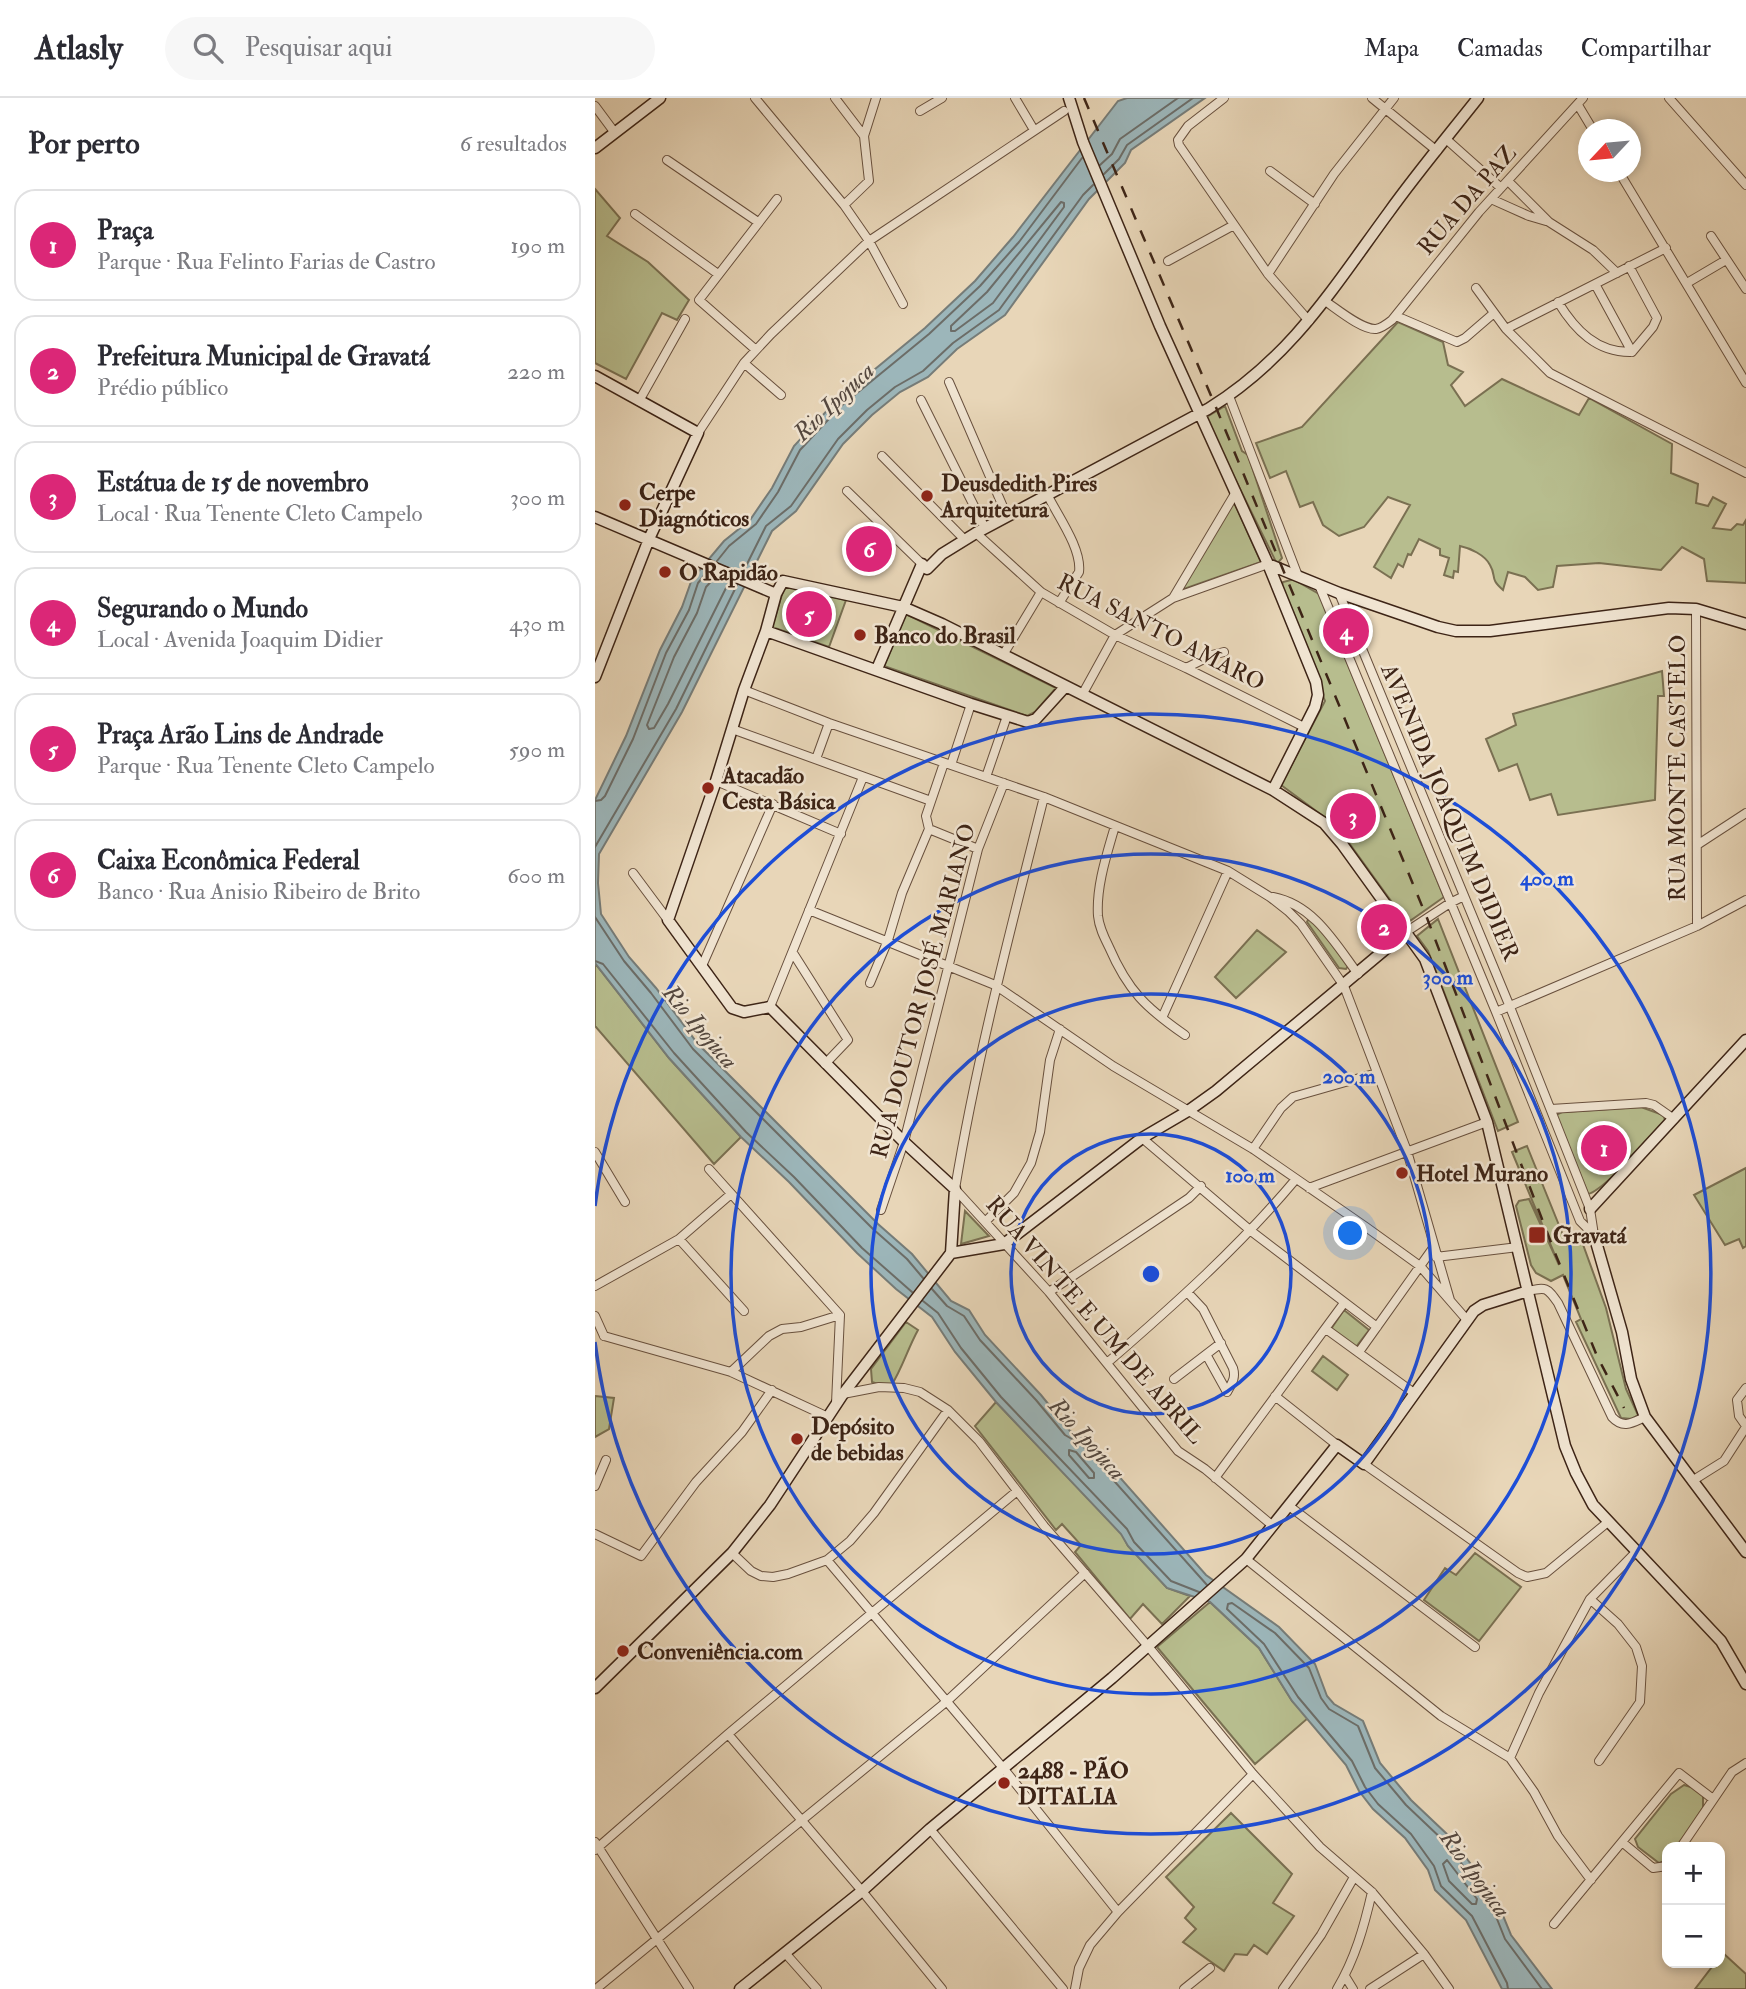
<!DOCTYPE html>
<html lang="pt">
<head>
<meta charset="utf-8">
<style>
	:root { --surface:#fff; --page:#f7f7f7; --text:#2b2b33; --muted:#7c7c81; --line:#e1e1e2; --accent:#db2777 }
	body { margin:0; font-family:"IM FELL Double Pica",serif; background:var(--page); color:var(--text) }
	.controls { position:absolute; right:21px; bottom:21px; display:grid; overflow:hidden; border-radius:14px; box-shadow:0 4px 10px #0003 }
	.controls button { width:63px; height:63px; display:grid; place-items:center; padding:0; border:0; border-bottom:2px solid var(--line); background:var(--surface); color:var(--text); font:35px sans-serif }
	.compass { position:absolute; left:983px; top:21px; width:63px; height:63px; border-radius:50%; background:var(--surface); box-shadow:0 4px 10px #0003; rotate:244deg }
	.you { position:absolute; left:756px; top:1136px; width:24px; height:24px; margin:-18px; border:5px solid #fff; border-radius:50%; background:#1a73e8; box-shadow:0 0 0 10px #1a73e833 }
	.badge { display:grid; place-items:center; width:46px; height:46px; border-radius:50%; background:var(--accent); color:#fff; font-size:23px; font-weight:700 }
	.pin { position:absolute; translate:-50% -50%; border:4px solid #fff; box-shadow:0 2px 7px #0006 }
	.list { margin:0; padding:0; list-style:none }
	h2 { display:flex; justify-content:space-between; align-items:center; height:91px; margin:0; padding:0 28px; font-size:30px }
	h2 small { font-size:23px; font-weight:400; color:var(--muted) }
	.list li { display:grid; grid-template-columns:46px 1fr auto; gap:21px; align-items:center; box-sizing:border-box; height:112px; margin:0 14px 14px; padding:0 14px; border:2px solid var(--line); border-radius:21px }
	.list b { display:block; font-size:26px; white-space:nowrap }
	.list p { margin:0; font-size:23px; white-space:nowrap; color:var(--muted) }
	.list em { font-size:23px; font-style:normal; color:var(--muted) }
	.icon { flex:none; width:38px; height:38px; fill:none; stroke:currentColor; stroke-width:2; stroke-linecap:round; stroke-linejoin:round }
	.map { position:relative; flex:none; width:1151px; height:1891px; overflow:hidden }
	header { display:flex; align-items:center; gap:42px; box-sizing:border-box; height:98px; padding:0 35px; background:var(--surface); border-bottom:2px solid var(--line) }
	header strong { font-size:33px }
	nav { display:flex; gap:38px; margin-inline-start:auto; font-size:24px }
	.search { width:490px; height:63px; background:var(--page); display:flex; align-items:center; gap:18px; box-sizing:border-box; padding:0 24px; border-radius:38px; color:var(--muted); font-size:26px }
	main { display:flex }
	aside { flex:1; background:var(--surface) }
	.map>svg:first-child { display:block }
	.green { fill:#b7bd8e; stroke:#7a7052; stroke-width:2 }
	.water { fill:#9cb6ba; stroke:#767c78; stroke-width:2 }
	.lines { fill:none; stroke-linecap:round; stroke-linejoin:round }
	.shore { stroke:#6c6d68; stroke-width:2 }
	.street-casing { stroke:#68503e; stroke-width:10 }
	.secondary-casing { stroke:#3d2416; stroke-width:13 }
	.street { stroke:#f0e4d1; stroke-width:8 }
	.secondary { stroke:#f0e4d1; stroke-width:10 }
	.rail { stroke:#3d2416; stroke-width:2.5; stroke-dasharray:12 12; stroke-linecap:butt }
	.ring { fill:none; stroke:#1d4ed8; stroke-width:3.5 }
	.poi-dot { fill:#8f2418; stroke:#f0e4d1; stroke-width:2.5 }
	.labels { text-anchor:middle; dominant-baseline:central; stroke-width:5; stroke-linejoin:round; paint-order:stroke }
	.street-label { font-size:23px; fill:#3d2416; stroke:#f0e4d1 }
	.poi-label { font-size:23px; font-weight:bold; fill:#3d2416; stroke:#f0e4d1; text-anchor:start }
	.water-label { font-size:24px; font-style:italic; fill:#55483f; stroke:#f0e4d1 }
	.centre { fill:#1d4ed8; stroke:#f0e4d1; stroke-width:3.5 }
	.ring-label { font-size:21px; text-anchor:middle; font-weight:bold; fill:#1d4ed8; stroke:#f0e4d1; stroke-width:5; stroke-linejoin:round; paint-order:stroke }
</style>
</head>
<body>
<header>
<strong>Atlasly</strong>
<div class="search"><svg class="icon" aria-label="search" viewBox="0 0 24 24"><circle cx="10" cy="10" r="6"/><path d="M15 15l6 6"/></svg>Pesquisar aqui</div>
<nav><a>Mapa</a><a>Camadas</a><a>Compartilhar</a></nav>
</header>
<main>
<aside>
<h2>Por perto<small>6 resultados</small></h2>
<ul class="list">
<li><span class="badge">1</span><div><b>Praça</b><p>Parque · Rua Felinto Farias de Castro</p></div><em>190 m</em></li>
<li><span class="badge">2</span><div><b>Prefeitura Municipal de Gravatá</b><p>Prédio público</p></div><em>220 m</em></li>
<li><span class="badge">3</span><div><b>Estátua de 15 de novembro</b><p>Local · Rua Tenente Cleto Campelo</p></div><em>300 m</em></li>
<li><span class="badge">4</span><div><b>Segurando o Mundo</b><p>Local · Avenida Joaquim Didier</p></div><em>430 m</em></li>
<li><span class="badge">5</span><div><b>Praça Arão Lins de Andrade</b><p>Parque · Rua Tenente Cleto Campelo</p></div><em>590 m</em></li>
<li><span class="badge">6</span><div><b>Caixa Econômica Federal</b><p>Banco · Rua Anisio Ribeiro de Brito</p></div><em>600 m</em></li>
</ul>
</aside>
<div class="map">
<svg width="1151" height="1891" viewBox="0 0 1151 1891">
	<rect width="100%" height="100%" fill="#e8d6b8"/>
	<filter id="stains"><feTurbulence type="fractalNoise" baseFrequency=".00286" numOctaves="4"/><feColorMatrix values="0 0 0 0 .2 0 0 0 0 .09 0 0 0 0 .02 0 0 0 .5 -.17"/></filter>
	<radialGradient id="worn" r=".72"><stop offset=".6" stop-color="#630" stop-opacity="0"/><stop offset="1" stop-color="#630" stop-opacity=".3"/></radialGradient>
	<!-- green -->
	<path class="green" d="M0,91L25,120L12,138L53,164L94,202L82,222L67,215L31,281L0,265Z
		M803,224L848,244L853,267L868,274L856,287L870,308L907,281L984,317L994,300L1077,346L1076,375L1103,386L1101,405L1113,408L1118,399L1131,406L1118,430L1136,432L1142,426L1148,427L1151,422V485L1112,483L1109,461L1087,449L1066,472L1004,465L962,468L958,489L943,492L930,479L913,474L908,492C894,480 902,479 895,467C890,457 875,450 865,448L863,474L859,473L858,480L849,477L854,460L845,457V451L824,441L816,457L813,456L808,469L803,466L796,480L779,469L815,407L793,399L769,429L744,438L728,427L718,404L705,409L691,373L675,380L661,345L707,329Z
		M630,308L647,353L653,357L687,460L682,466L610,320Z
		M639,404L666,464L586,492Z
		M696,480L724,496L849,799L812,825L751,741L732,721L686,687L730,603L686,490L688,484L696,482Z
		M190,487L251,502L234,549L177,529Z
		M311,516L461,590L440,614L432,618L289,568Z
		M1067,573L1069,598H1063L1060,702L963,717L956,696L935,702L922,666L904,673L891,641L921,627L918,616Z
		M714,820L722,826L753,868L751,871L744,870L712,824Z
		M843,821L923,1024L903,1033L833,853L822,838Z
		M662,832L691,854L641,900L620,879Z
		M0,865L74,960L146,1039L119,1066L0,928Z
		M1046,1009L1068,1017L1070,1022C1057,1037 1009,1093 993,1096L961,1017L967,1014Z
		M932,1048L972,1147L986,1141L1011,1210L1031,1291L1043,1317L1037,1321L1026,1320L981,1224L986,1221L968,1177L956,1183L941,1175L936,1167L921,1108L924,1103L934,1101L964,1167L917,1054Z
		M1151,1070V1148L1148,1150L1144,1141L1130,1147L1099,1097Z
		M370,1113L394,1138L366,1146Z
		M749,1212L774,1232L761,1249L736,1231Z
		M311,1224L323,1232C313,1250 307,1271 296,1288H289L277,1284L276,1271Z
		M728,1258L753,1277L742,1292L717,1273Z
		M0,1298L19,1300L14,1331L0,1339Z
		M401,1304L527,1436L533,1448L572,1490L595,1498L567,1526L548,1506L535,1521L480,1454L486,1447L467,1426L461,1432L380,1328Z
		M880,1455L926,1489L884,1543L829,1502L850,1470L861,1477Z
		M615,1504L664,1550L697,1603L713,1620L660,1666L562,1549Z
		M1089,1687L1099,1690L1108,1697V1710L1082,1749H1072V1762L1064,1765L1043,1749L1040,1741L1076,1696Z
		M636,1715L697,1776L678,1805L699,1818L672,1856L659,1847L652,1857L640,1856L629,1873L588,1844L601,1831L590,1820L599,1809L571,1779Z
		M1128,1855L1151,1876V1891H1100L1120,1865H1125V1859Z"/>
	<!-- water -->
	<path class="water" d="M532,0H610L536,52L530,65L494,101L410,217L362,251L333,279L305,294L277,317L248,346L201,413L177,433L87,614L4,756L3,785L6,816L34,859L61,890L103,946L283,1126L317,1156L356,1203L374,1212L390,1237L446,1297L475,1333L491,1341L611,1477L684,1529L720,1566L732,1598L739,1606L768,1623L785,1665L816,1702L855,1739L882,1774L902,1803L916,1837L957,1891H907L871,1822L840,1792L833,1772L810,1740L778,1711L764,1693L751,1667L697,1603L664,1550L615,1504L572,1490L533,1448L526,1436L401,1304L360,1254L337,1219L301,1191L262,1155L194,1084L146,1039L74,960L0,865V702L31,638L65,552L87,509L97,481L129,443L155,422L177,390L199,348L240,304L330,230L380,183L418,139L523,3Z"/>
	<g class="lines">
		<!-- shore -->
		<path class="shore" d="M505,67L517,56L525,41L583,0
			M509,76L524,61L532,47L598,0
			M466,104L469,105V109L398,205L360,233H356V228L392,194Z
			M122,463L134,448L161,426L183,394L205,352L245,309L334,236L385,188L424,144L487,60
			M148,474L171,428L196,408L243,341L272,312L300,289L328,273L358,245L404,212L488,97L498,87
			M121,478L111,489L102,515L79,559L52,627L54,631L59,630L73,606L134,484
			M0,703L6,702L10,698L38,641L71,555L94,512L103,485L112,474
			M0,749L81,611L142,487
			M0,819L29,863L56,895L98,951L278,1131L312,1161L328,1180
			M0,863L8,866L79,955L151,1034L199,1079L267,1150L317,1194
			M337,1191L352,1208L369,1218L385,1242L441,1302L470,1337L487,1347L612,1487
			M328,1203L343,1215L366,1250L406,1299L532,1431L539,1444L576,1483L604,1494
			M474,1352L481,1354L499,1375V1380H494L474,1357Z
			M852,1762L882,1801L881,1806H877L854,1783L848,1766Z
			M913,1891L912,1885L877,1818L846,1788L839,1768L816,1736L783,1706L770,1689L757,1663L703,1599L669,1546L632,1511L633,1506L637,1505L680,1535L714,1570L726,1600L734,1611L763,1628L780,1670L811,1707L850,1744L876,1778L896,1806L910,1841L947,1891"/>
		<!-- street casing -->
		<g class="street-casing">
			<path id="street" d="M160,0L249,107L274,143L308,206
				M240,0L269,38
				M420,0L439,32
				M629,0L593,28L583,42L584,47L673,176L714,223
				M777,0L842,53
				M1074,0L1151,87
				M983,7L998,32
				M0,8L20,35
				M325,13L347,0
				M851,41L906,90
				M72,62L163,124
				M675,73L720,106
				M1024,74L1151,285
				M913,83L954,124L998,152L1022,175
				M896,101L934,118L951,123
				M249,107L274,83L269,38L281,0
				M40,116L123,176
				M1116,138L1151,191
				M573,163L639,127
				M1034,168L1062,220L1058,229L1037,254
				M673,176L739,76L799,0
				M1092,185L1131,162
				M1000,186L1037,254
				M881,190L911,231L955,275L1151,375
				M730,203C742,211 767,232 781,231C787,230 792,226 797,222L884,114L988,0
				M963,204C980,232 1002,255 1037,254
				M801,218L862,244L870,240L899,215
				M911,231L1071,150
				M161,252L104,202L182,101
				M149,265L186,297
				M354,284L412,418
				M634,298L703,478
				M326,302L390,430
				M44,303L90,221
				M103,335L149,265L176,236L274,143L469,13
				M287,358L370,442
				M252,393L327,466
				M453,398C463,418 487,451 484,474L464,505
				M381,435L446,494L520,537L591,570L709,629
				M724,487L901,914L985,1123L999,1137
				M744,495L915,909L995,1111L999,1137
				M578,500L641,394
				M1101,511L1102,828
				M408,557L446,494
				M591,570L617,557L629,554
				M149,592L234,625L449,699L633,773L675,799L693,813L706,826L749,888L812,1053L855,1202
				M487,597L520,537L578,500L673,466
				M137,631L336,703
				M221,661L234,625
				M349,665L331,718L334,731L383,751
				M356,667L376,606
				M391,679L412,618
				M121,683L246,736
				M449,699C416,830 382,958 360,1091L454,1194L583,1353L610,1371L678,1428
				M520,728C512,756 501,788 503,818C504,829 509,839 514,849C533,893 551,910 590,937
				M1102,747L1151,715
				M38,775L73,822
				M678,799C719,807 740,845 763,876
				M214,812L400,887L518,968L658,1051L771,1129L825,1168L872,1222
				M811,834L855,805L869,798
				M198,855L253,942L230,966
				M107,868L178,706
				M275,885L293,842L307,795L334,731
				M175,909L268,679
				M901,914L1102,828L1151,802
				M567,920L633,773
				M956,1011L1051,1005L1059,1007L1079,1021
				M547,1040L656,1133L782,1229
				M658,1051L686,1010L698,999L782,975
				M0,1054L30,1104
				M114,1071L245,1217L241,1305
				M714,1090L892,1024
				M286,1112L309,1044L383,751L409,685
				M390,1124L419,1095L436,1065L445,1034L455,962L465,931
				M84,1141L149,1213
				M841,1159L923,1149
				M0,1188L84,1141L136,1096
				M933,1193C951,1189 952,1189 963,1205L1017,1319C1028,1331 1037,1325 1050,1319
				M454,1194L594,1100L606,1088
				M593,1195L608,1211L638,1270C641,1280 637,1285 632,1294
				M0,1218L9,1238
				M731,1231L819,1295
				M9,1238L136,1274L233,1319
				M764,1254L838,1150
				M612,1258L632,1294
				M512,1265C579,1207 644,1149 701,1081
				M136,1274L174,1238L187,1231L206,1229L245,1217
				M579,1281L626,1245
				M1151,1290L1142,1302L1144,1318L1151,1328
				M248,1296L284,1289L309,1290L325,1294L353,1312L384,1343L449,1428L552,1547L658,1676L725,1749L777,1794L829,1856L854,1891
				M680,1298L742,1347
				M769,1366L923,1475L932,1479L951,1475L1013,1424
				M620,1380L749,1205
				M1097,1383L1129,1363L1151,1329
				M0,1388L11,1362
				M694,1408L880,1549
				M0,1436L46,1458L101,1384L147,1334L177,1292
				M137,1455L156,1473L166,1478L178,1479L193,1476L232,1462L255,1443L279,1415L353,1312
				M651,1461L846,1618L915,1660L939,1694L963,1738L996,1782
				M232,1462L409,1671L523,1814
				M995,1501L1023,1526L1041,1549L1047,1568L1045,1604L1004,1663
				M133,1636L267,1793L347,1891
				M915,1660L944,1595L995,1501L1041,1454
				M335,1731L468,1891
				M0,1744L94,1891
				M1027,1744L1058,1770L1072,1768
				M1086,1749L1137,1674L1151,1665
				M0,1752L133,1636L422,1393
				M959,1826L1084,1675L1118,1701
				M191,1856L222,1891
				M750,1878L758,1891
				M1,1891L351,1604L490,1475
				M480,1891L484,1870L495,1847L523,1814L658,1676
				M589,1891L615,1870
				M688,1891L726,1837L759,1779
				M742,1891C760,1861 769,1829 777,1794
				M775,1891L829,1856"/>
		</g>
		<!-- secondary casing -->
		<g class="secondary-casing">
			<path id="secondary" d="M474,0L488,44L565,228L673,466L721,584L723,597L720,609L678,692
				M0,50L65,0
				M0,278L103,335L54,441L0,579
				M0,419L181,496
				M673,466L744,495L843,529L861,533H895L1074,510L1101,511L1151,526
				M171,533L376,606L433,624L441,621L470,589
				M282,571L327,466L332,471L347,456L381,435L613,311C696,260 738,190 794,114C822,75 853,38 883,0
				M995,1111L1151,942
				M999,1137L1027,1234L1036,1281L1050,1319L1151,1454
				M356,1155L409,1146L547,1040L593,1013L621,993L811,834
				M0,1590L137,1455L175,1407L248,1296L356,1155L360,1091L309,1044L175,909L149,914L137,910L73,822L121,683L149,592L171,533L181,496L188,483L308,509L347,526L678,692L729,725L747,746L830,861L892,1024L970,1348L981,1375L998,1407L1126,1543L1151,1586
				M145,1891L267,1793L335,1731L517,1580L651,1461L742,1347L769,1366L879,1213L888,1207L933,1193"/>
		</g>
		<!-- street -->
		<use href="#street" class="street"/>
		<!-- secondary -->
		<use href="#secondary" class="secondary"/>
		<!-- rail -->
		<path class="rail" d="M489,0L620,307L832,820L960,1155L1002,1258L1029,1310"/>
	</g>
	<!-- distance rings -->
	<g class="ring">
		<circle cx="556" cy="1176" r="140"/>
		<circle cx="556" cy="1176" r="280"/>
		<circle cx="556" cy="1176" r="420"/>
		<path d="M0 1108A560 560 0 1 1 0 1244"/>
	</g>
	<!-- markers -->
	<g class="poi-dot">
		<circle cx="332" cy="398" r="7"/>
		<circle cx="30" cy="407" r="7"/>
		<circle cx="70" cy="474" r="7"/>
		<circle cx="265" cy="537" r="7"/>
		<circle cx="113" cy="690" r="7"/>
		<circle cx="807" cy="1075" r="7"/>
		<rect x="933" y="1128" width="18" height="18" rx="3.5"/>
		<circle cx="202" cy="1341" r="7"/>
		<circle cx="28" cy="1553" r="7"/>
		<circle cx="409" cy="1685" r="7"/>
	</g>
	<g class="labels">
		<!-- street labels -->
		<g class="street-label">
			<text transform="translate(872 102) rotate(-49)">RUA DA PAZ</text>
			<text transform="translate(566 534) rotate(27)">RUA SANTO AMARO</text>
			<text transform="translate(1082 670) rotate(-90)">RUA MONTE CASTELO</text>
			<text transform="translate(855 714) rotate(67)">AVENIDA JOAQUIM DIDIER</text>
			<text transform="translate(328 893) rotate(-75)">RUA DOUTOR JOSÉ MARIANO</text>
			<text transform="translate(500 1222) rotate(49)">RUA VINTE E UM DE ABRIL</text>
		</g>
		<!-- poi labels -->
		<g class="poi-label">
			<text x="346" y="385">Deusdedith Pires<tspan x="346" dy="26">Arquitetura</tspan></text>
			<text x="44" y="394">Cerpe<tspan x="44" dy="26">Diagnóticos</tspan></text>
			<text x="84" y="474">O Rapidão</text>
			<text x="279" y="537">Banco do Brasil</text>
			<text x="127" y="677">Atacadão<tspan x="127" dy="26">Cesta Básica</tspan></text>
			<text x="821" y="1075">Hotel Murano</text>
			<text x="958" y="1137">Gravatá</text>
			<text x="216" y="1328">Depósito<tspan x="216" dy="26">de bebidas</tspan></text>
			<text x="42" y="1553">Conveniência.com</text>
			<text x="423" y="1672">2488 - PÃO<tspan x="423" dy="26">DITALIA</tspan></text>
		</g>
		<!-- water labels -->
		<g class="water-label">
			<text transform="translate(239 304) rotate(-44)">Rio Ipojuca</text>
			<text transform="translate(105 929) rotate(50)">Rio Ipojuca</text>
			<text transform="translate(492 1341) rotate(48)">Rio Ipojuca</text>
			<text transform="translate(880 1776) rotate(54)">Rio Ipojuca</text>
		</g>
	</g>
	<circle cx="556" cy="1176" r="10" class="centre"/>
	<g class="ring-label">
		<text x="952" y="787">400 m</text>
		<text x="853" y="886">300 m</text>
		<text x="754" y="985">200 m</text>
		<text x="655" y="1084">100 m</text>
	</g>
	<rect width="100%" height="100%" filter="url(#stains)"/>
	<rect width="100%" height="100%" fill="url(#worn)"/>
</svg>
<div class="controls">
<button>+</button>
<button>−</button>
</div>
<svg class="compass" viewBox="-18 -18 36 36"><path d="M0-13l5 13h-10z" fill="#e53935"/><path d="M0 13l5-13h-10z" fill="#7c7c81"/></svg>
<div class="you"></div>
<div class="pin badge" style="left:1009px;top:1050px">1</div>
<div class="pin badge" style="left:789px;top:829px">2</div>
<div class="pin badge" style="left:758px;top:718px">3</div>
<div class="pin badge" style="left:751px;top:533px">4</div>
<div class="pin badge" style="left:214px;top:516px">5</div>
<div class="pin badge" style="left:274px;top:451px">6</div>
</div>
</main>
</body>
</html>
